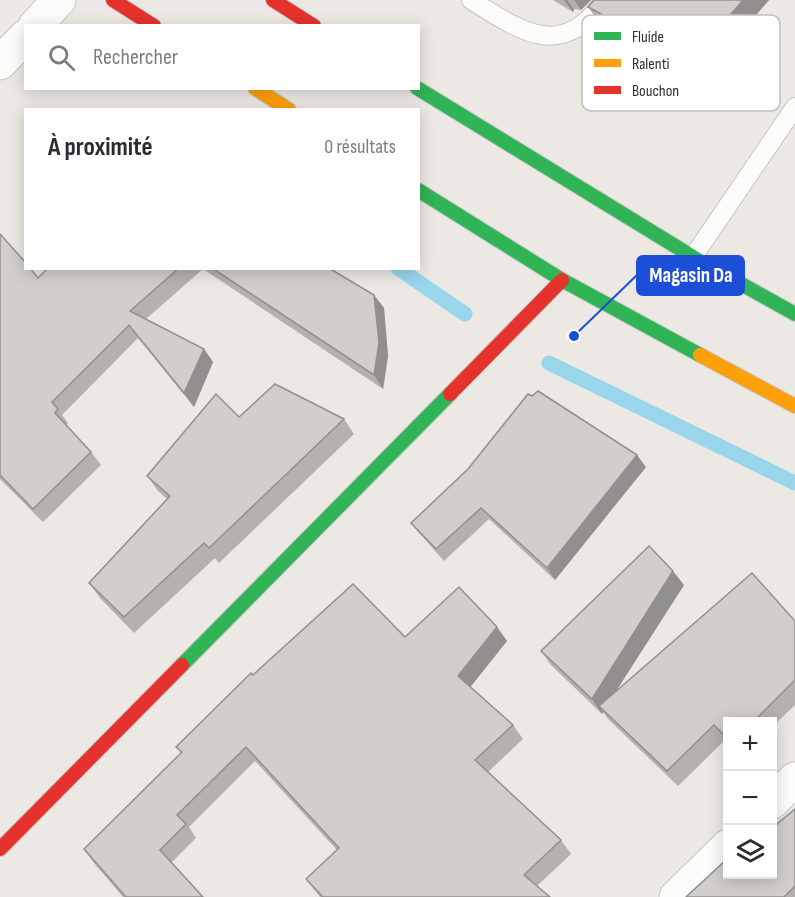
<!DOCTYPE html>
<html lang="fr">
<head>
<meta charset="utf-8">
<style>
	:root { --surface:#fff; --page:#f7f7f7; --text:#2b2b33; --muted:#7c7c81; --line:#e1e1e2 }
	body { margin:0; font-family:"Sofia Sans Condensed",sans-serif; background:var(--page); color:var(--text) }
	.controls { position:absolute; right:18px; bottom:18px; display:grid; overflow:hidden; border-radius:0px; box-shadow:0 3px 15px #0003 }
	.controls button { width:54px; height:54px; display:grid; place-items:center; padding:0; border:0; border-bottom:2px solid var(--line); background:var(--surface); color:var(--text); font:30px sans-serif }
	.list { margin:0; padding:0; list-style:none }
	h2 { display:flex; justify-content:space-between; align-items:center; height:78px; margin:0; padding:0 24px; font-size:26px }
	h2 small { font-size:20px; font-weight:400; color:var(--muted) }
	.icon { flex:none; width:33px; height:33px; fill:none; stroke:currentColor; stroke-width:2; stroke-linecap:round; stroke-linejoin:round }
	.map { position:relative; flex:none; width:795px; height:897px; overflow:hidden }
	.search { position:absolute; background:var(--surface); box-shadow:0 3px 15px #0003; left:24px; top:24px; width:396px; height:66px; display:flex; align-items:center; gap:15px; box-sizing:border-box; padding:0 21px; border-radius:0px; color:var(--muted); font-size:22px }
	.panel { position:absolute; background:var(--surface); box-shadow:0 3px 15px #0003; left:24px; top:108px; width:396px; height:162px; border-radius:0px }
	.map>svg:first-child { display:block }
	.lines { fill:none; stroke-linecap:round; stroke-linejoin:round }
	.stream { stroke:#99d6ec; stroke-width:15 }
	.lane-casing { stroke:#c5c4c5; stroke-width:20 }
	.street-casing { stroke:#c5c4c5; stroke-width:35 }
	.fast-casing { stroke:#c5c4c5; stroke-width:16 }
	.slow-casing { stroke:#c5c4c5; stroke-width:16 }
	.jam-casing { stroke:#c5c4c5; stroke-width:16 }
	.lane { stroke:#fcfcfb; stroke-width:18 }
	.street { stroke:#fcfcfb; stroke-width:33 }
	.fast { stroke:#30b455; stroke-width:14 }
	.slow { stroke:#ff9f0a; stroke-width:14 }
	.jam { stroke:#e5322d; stroke-width:14 }
	.wall { fill:#b4b1af }
	.shaded-wall { fill:#92908e }
	.building { fill:#d1cecb; stroke:#92908e; stroke-width:1.5 }
	.key { fill:#fff; stroke:#c0c0c0; stroke-width:1.5 }
	.key-label { font-size:16px; fill:#2e2e2e }
	.leader { fill:none; stroke:#1d4ed8; stroke-width:2 }
	.callout-dot { fill:#1d4ed8; stroke:#fff; stroke-width:2 }
	.callout { fill:#1d4ed8; stroke:#1d4ed8; stroke-width:2 }
	.callout-label { font-size:21px; text-anchor:middle; font-weight:bold; fill:#fff }
</style>
</head>
<body>
<div class="map">
<svg width="795" height="897" viewBox="0 0 795 897">
	<rect width="100%" height="100%" fill="#ece8e4"/>
	<g class="lines">
		<!-- stream -->
		<path class="stream" d="M398,268L465,314
			M549,363L795,483"/>
		<!-- lane casing -->
		<g class="lane-casing">
			<path id="lane" d="M471,0C522,32 561,61 605,0
				M693,257L795,107"/>
		</g>
		<!-- street casing -->
		<g class="street-casing">
			<path id="street" d="M35,26L59,0
				M0,63L26,36
				M772,802L795,779
				M676,897L728,846"/>
		</g>
		<!-- fast casing -->
		<g class="fast-casing">
			<path id="fast" d="M417,88L693,257L795,314
				M418,190L562,280L700,355
				M182,665L450,394"/>
		</g>
		<!-- slow casing -->
		<g class="slow-casing">
			<path id="slow" d="M255,88L289,110
				M700,355L795,406"/>
		</g>
		<!-- jam casing -->
		<g class="jam-casing">
			<path id="jam" d="M113,0L154,26
				M273,0L314,26
				M450,394L562,280
				M0,849L182,665"/>
		</g>
		<!-- lane -->
		<use href="#lane" class="lane"/>
		<!-- street -->
		<use href="#street" class="street"/>
		<!-- fast -->
		<use href="#fast" class="fast"/>
		<!-- slow -->
		<use href="#slow" class="slow"/>
		<!-- jam -->
		<use href="#jam" class="jam"/>
	</g>
	<!-- wall -->
	<path class="wall" d="M553,0H591L581,10L574,9L573,12Z
		M594,0H769L701,78L600,23L588,7Z
		M0,234L38,278L48,268H329L374,295L384,308L388,356L383,389L203,269L146,319L204,349L213,362L194,407L138,338L62,415L68,423L66,425L91,452L101,465L43,522L0,479Z
		M239,417L344,419L354,434L219,563L215,558L134,633L100,598L89,583L167,499L158,491L147,476Z
		M646,467L555,580L489,519L444,561L420,534L411,523Z
		M684,585L617,689L795,621V705L772,727V722H728V743L725,740L678,786L609,720L603,712L602,714L551,665L541,651Z
		M497,627L507,641L470,687L513,725L523,739L488,772L561,840L571,854L537,886L550,897H320L306,879L337,850L255,761L189,827L196,838L171,863L203,897H123L94,863L84,849L181,753L176,747L253,675L405,637Z
		M795,809V897H686L728,874Z"/>
	<!-- shaded-wall -->
	<path class="shaded-wall" d="M564,0H567L574,9L573,12Z
		M574,0H591L581,10Z
		M743,0H769L701,78L690,62Z
		M374,295L384,308L388,356L383,389L374,375Z
		M204,349L213,362L194,407L184,393Z
		M637,455L646,467L555,580L547,568Z
		M673,571L684,585L604,710L599,706L603,712L602,714L592,699Z
		M497,627L507,641L468,690L458,676Z"/>
	<!-- building -->
	<path class="building" d="M594,0H743L690,62L588,7Z
		M0,234L26,263V268H30L38,278L48,268H179L130,311L204,349L184,393L129,325L52,402L58,409L55,413L91,452L33,509L0,475Z
		M212,268H329L374,295L379,342L374,375Z
		M275,384L344,419L209,548L204,543L124,617L89,583L170,496L147,476L216,394L239,417Z
		M538,391L637,455L547,568L481,508L436,549L411,523L468,469L528,394L532,396Z
		M649,546L673,571L592,699L541,651Z
		M752,573L795,621V680L753,722H728V739L714,725L667,771L599,706Z
		M353,584L405,637L459,587L497,627L458,676L513,725L475,760L561,840L524,875L550,897H323L306,879L339,848L246,747L177,815L186,824L160,850L203,897H126L84,849L182,752L176,747L251,673L253,675Z
		M795,809V886L784,897H686L728,858V874H772V828Z"/>
	<!-- legend -->
	<rect x="582" y="15" width="198" height="96" rx="9" class="key"/>
	<rect x="594" y="32" width="27" height="8" fill="#30b455"/>
	<rect x="594" y="59" width="27" height="8" fill="#ff9f0a"/>
	<rect x="594" y="86" width="27" height="8" fill="#e5322d"/>
	<g class="key-label">
		<text x="632" y="42">Fluide</text>
		<text x="632" y="69">Ralenti</text>
		<text x="632" y="96">Bouchon</text>
	</g>
	<!-- callouts -->
	<path class="leader" d="M574 336L637 275"/>
	<circle class="callout-dot" cx="574" cy="336" r="6"/>
	<rect class="callout" x="637" y="256" width="107" height="39" rx="6"/>
	<g class="callout-label">
		<text x="691" y="282">Magasin Da</text>
	</g>
</svg>
<div class="controls">
<button>+</button>
<button>−</button>
<button><svg class="icon" aria-label="layers" viewBox="0 0 24 24"><path d="M12 4l9 5-9 5-9-5zM3 14l9 5 9-5"/></svg></button>
</div>
<div class="search"><svg class="icon" aria-label="search" viewBox="0 0 24 24"><circle cx="10" cy="10" r="6"/><path d="M15 15l6 6"/></svg>Rechercher</div>
<section class="panel">
<h2>À proximité<small>0 résultats</small></h2>
<ul class="list">
</ul>
</section>
</div>
</body>
</html>
